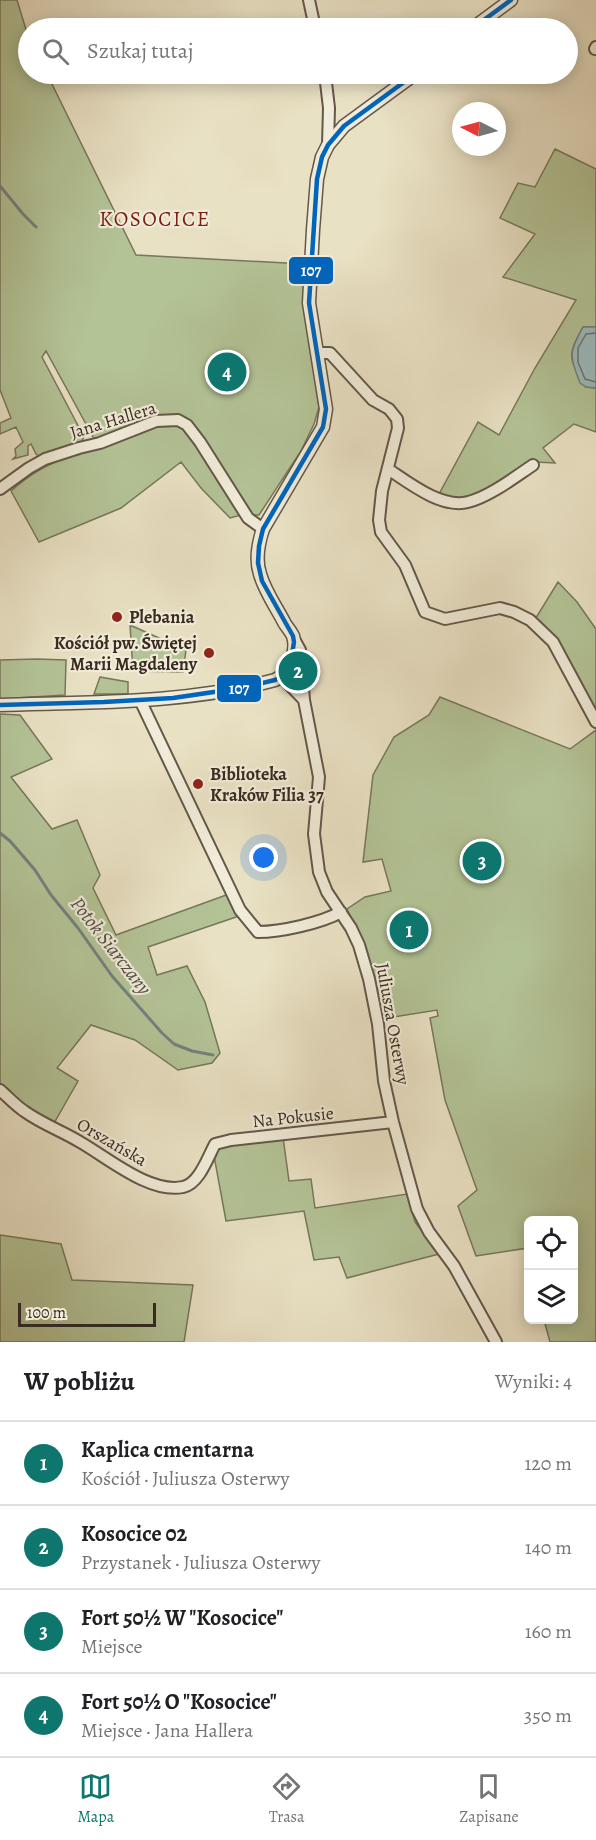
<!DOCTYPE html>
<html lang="pl">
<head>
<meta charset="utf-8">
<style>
	:root { --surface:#fff; --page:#f6f6f6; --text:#202124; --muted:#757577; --line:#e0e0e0; --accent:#0f766e }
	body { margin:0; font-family:Alegreya,serif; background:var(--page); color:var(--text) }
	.controls { position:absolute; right:18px; bottom:18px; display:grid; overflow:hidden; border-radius:9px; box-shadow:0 3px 15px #0003 }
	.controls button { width:54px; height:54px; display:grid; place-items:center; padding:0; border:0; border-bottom:2px solid var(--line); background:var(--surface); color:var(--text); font:30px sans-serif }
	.compass { position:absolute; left:452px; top:102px; width:54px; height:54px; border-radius:50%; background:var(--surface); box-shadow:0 3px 15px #0003; rotate:276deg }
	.scale { position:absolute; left:18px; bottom:15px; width:138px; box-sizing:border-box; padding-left:6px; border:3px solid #382b21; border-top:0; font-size:16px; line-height:21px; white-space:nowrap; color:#382b21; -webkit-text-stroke:4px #f1ecd9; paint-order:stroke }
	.you { position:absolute; left:264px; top:858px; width:21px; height:21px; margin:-15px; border:4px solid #fff; border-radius:50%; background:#1a73e8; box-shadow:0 0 0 9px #1a73e833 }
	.badge { display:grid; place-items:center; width:39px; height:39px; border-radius:50%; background:var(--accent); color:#fff; font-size:20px; font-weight:700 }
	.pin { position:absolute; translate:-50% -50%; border:3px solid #fff; box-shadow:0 2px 6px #0006 }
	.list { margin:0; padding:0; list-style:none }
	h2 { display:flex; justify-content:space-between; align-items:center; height:78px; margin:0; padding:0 24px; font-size:26px }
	h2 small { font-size:20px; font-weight:400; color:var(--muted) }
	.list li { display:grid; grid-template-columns:39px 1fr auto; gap:18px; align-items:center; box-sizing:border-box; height:84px; padding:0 24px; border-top:2px solid var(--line) }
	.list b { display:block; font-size:22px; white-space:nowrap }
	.list p { margin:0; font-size:20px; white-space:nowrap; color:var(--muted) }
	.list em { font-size:20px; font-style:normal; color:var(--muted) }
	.icon { flex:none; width:33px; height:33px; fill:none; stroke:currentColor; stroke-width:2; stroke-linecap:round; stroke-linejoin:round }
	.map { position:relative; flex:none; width:596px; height:1342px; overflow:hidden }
	.search { position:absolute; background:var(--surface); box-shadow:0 3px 15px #0003; left:18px; right:18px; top:18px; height:66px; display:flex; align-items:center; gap:15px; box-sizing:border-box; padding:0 21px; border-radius:33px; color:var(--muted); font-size:22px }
	.sheet { height:414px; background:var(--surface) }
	nav { display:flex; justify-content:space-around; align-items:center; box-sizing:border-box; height:84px; border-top:2px solid var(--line); background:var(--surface); font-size:16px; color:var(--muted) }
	nav a { display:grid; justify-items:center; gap:3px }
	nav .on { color:var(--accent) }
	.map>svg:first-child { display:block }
	.green { fill:#b3c396; stroke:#76775c; stroke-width:1.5 }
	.water { fill:#9cbbbd; stroke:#74817f; stroke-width:1.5 }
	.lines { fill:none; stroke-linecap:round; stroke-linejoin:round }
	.shore { stroke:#6a736f; stroke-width:1.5 }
	.stream { stroke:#74817f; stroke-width:3 }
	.minor-casing { stroke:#64584a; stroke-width:14 }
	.tertiary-casing { stroke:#64584a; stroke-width:15 }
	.minor { stroke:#f1ecd9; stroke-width:10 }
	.tertiary { stroke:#f1ecd9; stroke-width:12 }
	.bus-1-casing { stroke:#f1ecd9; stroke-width:9 }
	.bus-1 { stroke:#0065bd; stroke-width:4.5 }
	.poi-dot { fill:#8f2418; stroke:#f1ecd9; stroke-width:2 }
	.labels { text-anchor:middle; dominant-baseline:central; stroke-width:4.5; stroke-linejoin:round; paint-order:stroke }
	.street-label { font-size:18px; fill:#382b21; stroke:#f1ecd9 }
	.poi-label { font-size:18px; font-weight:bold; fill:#382b21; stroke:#f1ecd9; text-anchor:start }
	.water-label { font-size:20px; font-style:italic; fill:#514f48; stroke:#f1ecd9 }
	.quarter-label { font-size:21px; letter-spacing:1.5px; fill:#7a1f14; stroke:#f1ecd9 }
	.line-badge { stroke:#f1ecd9; stroke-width:2 }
	.badge-label { font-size:16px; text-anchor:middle; font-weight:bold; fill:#fff }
</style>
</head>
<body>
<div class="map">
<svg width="596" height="1342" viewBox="0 0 596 1342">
	<rect width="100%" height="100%" fill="#e9e1c4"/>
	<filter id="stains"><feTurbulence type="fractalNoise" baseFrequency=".00333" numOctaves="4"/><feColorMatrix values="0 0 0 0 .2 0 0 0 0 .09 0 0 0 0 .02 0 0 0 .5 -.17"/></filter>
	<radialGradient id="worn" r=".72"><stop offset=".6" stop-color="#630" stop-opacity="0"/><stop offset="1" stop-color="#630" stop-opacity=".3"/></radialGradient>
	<!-- green -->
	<path class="green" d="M0,0H17L28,36V74H47L136,255L304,264L306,308L319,407L314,424L301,451L259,515H241L230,518L201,488L181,462L121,508L39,542L11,491C29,475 44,466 67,457C78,453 88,452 98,446L46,351L42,357L84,437L80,444L39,456L36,454L31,444L28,446V455L13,459L16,456L15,449L23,442L16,427L0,434V423L11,418L0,390Z
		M555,149L596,169V327H583C566,357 569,359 586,387L596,388V432L574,424L543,448L555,463L534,462L467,501L438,496L478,422L499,435L535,368L576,300L503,277L535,234L500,218L518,183L535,187Z
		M558,582L577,602L596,629V719L534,621Z
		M130,625L186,650L183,672L133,671Z
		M37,659L66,660L65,695L0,699V660Z
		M100,677L128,682V694H94Z
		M440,697L570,749L596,730V1342H550L544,1320H574V1220H528V1248L476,1256L458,1206L477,1190L445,1100L430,1018L438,1016L437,1010L381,1019L361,939L347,909L365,897L391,891L382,859L363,862L373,775L394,737L429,715Z
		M0,714L20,715L52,759L11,777L52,829L77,820L100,875L93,888L116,935L229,894L239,916L148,947L157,975L187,966L205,1002L220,1053L212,1063L178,1070L135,1040L91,1025L57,1068L78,1081L53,1125L23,1105L0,1084Z
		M283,1137L289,1181L311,1179L315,1208L407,1194L415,1222L439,1254L347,1278L339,1257L314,1260L304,1211L226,1221L214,1156L220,1146Z
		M0,1235L61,1244L72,1280L193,1285L184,1342H0Z"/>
	<!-- water -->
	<path class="water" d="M583,327H596V388L586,387L580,383C569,356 569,352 583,327Z"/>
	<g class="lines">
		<!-- shore -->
		<path class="shore" d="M596,333L586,334L578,348V362L585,379L596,382"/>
		<!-- stream -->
		<path class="stream" d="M0,186L23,214L36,227
			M0,833L10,841L35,870L51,895L78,928L112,976L162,1033L174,1044L192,1051L213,1055"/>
		<!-- minor casing -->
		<g class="minor-casing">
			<path id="minor" d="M309,0L315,28
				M595,49L596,47
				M325,74L329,108L328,145
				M318,353H330L373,400L389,409L397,419L398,428L382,491L379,520L381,532L405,565L425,612L445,619L500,608L514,612L530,620L553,642L596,722
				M388,469C409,483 442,509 468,502C489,497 515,477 533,465
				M0,489L29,468L45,459L79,448L100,443L156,421L178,420L187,425L200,442L248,518L263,529
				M295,641L300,650L304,700L319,777L314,834L319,872L327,892L351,928L359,945L369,979L378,1024L384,1081L393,1122L417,1209L429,1232L454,1266L496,1342
				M282,677L304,700
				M140,700L240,910L258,932C281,932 321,923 341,912
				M0,1090C8,1097 15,1105 24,1111C42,1124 62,1131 80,1142C108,1158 150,1194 183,1187C199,1184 208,1157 215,1144L231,1140L393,1122"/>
		</g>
		<!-- tertiary casing -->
		<g class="tertiary-casing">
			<path id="tertiary" d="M473,28L511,0
				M0,705C91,702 186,704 275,680C289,673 298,652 293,636C291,632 288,628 285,624C277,608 265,592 260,574C255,559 258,544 263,529L323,427L326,409L309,303L313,230L317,179L322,157L328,145L344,126L415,74"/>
		</g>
		<!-- minor -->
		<use href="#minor" class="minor"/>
		<!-- tertiary -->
		<use href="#tertiary" class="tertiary"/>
		<!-- bus-1 casing -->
		<g class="bus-1-casing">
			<path id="bus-1" d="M473,28L511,0
				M0,705L104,702L173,698L241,688L275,680L280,677L291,661L294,642L293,636L262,581L258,563L259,546L263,529L323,427L326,409L309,303L317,179L322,157L328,145L344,126L415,74"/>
		</g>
		<!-- bus-1 -->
		<use href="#bus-1" class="bus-1"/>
	</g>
	<!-- markers -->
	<g class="poi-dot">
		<circle cx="117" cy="617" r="6"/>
		<circle cx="209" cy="653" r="6"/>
		<circle cx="198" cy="784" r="6"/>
	</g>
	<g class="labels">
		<!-- street labels -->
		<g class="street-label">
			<text transform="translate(113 420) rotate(-17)">Jana Hallera</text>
			<text transform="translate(393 1024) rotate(80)">Juliusza Osterwy</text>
			<text transform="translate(293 1117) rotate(-6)">Na Pokusie</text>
			<text transform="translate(112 1142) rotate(30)">Orszańska</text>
		</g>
		<!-- poi labels -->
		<g class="poi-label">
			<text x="129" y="617">Plebania</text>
			<text x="197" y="643" text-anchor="end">Kościół pw. Świętej<tspan x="197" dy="21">Marii Magdaleny</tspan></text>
			<text x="210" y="774">Biblioteka<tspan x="210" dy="21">Kraków Filia 37</tspan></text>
		</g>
		<!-- water labels -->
		<g class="water-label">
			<text transform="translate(111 946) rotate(52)">Potok Siarczany</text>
		</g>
		<!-- quarter labels -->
		<g class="quarter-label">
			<text x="155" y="219">KOSOCICE</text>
		</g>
	</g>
	<g class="line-badge">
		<rect x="288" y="256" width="46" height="29" rx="6" fill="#0065bd"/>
		<rect x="216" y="674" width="46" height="29" rx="6" fill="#0065bd"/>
	</g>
	<g class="badge-label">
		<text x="311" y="276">107</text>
		<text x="239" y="694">107</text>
	</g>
	<rect width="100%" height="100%" filter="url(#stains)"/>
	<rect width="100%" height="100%" fill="url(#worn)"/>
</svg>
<div class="controls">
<button><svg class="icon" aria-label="locate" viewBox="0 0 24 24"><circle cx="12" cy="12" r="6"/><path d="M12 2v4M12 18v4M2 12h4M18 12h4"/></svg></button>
<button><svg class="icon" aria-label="layers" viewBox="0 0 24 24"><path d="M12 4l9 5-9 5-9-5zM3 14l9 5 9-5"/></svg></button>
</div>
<svg class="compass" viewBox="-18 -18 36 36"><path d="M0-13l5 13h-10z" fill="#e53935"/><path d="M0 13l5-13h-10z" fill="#757577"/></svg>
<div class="scale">100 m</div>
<div class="you"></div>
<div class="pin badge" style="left:409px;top:930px">1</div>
<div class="pin badge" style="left:298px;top:671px">2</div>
<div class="pin badge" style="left:482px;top:861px">3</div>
<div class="pin badge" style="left:227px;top:372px">4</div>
<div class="search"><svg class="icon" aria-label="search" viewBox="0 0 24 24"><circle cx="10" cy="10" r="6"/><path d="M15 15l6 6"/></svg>Szukaj tutaj</div>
</div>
<section class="sheet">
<h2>W pobliżu<small>Wyniki: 4</small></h2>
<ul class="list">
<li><span class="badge">1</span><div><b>Kaplica cmentarna</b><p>Kościół · Juliusza Osterwy</p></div><em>120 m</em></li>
<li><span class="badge">2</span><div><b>Kosocice 02</b><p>Przystanek · Juliusza Osterwy</p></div><em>140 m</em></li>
<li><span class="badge">3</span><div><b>Fort 50½ W &quot;Kosocice&quot;</b><p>Miejsce</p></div><em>160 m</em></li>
<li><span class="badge">4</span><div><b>Fort 50½ O &quot;Kosocice&quot;</b><p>Miejsce · Jana Hallera</p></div><em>350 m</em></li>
</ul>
</section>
<nav>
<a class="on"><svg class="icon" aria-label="map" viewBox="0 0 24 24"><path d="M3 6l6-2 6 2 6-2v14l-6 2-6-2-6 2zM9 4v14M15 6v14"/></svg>Mapa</a>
<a><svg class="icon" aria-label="directions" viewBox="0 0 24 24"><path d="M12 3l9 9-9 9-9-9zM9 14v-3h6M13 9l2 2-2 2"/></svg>Trasa</a>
<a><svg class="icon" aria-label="saved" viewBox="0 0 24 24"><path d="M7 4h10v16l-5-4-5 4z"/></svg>Zapisane</a>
</nav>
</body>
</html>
